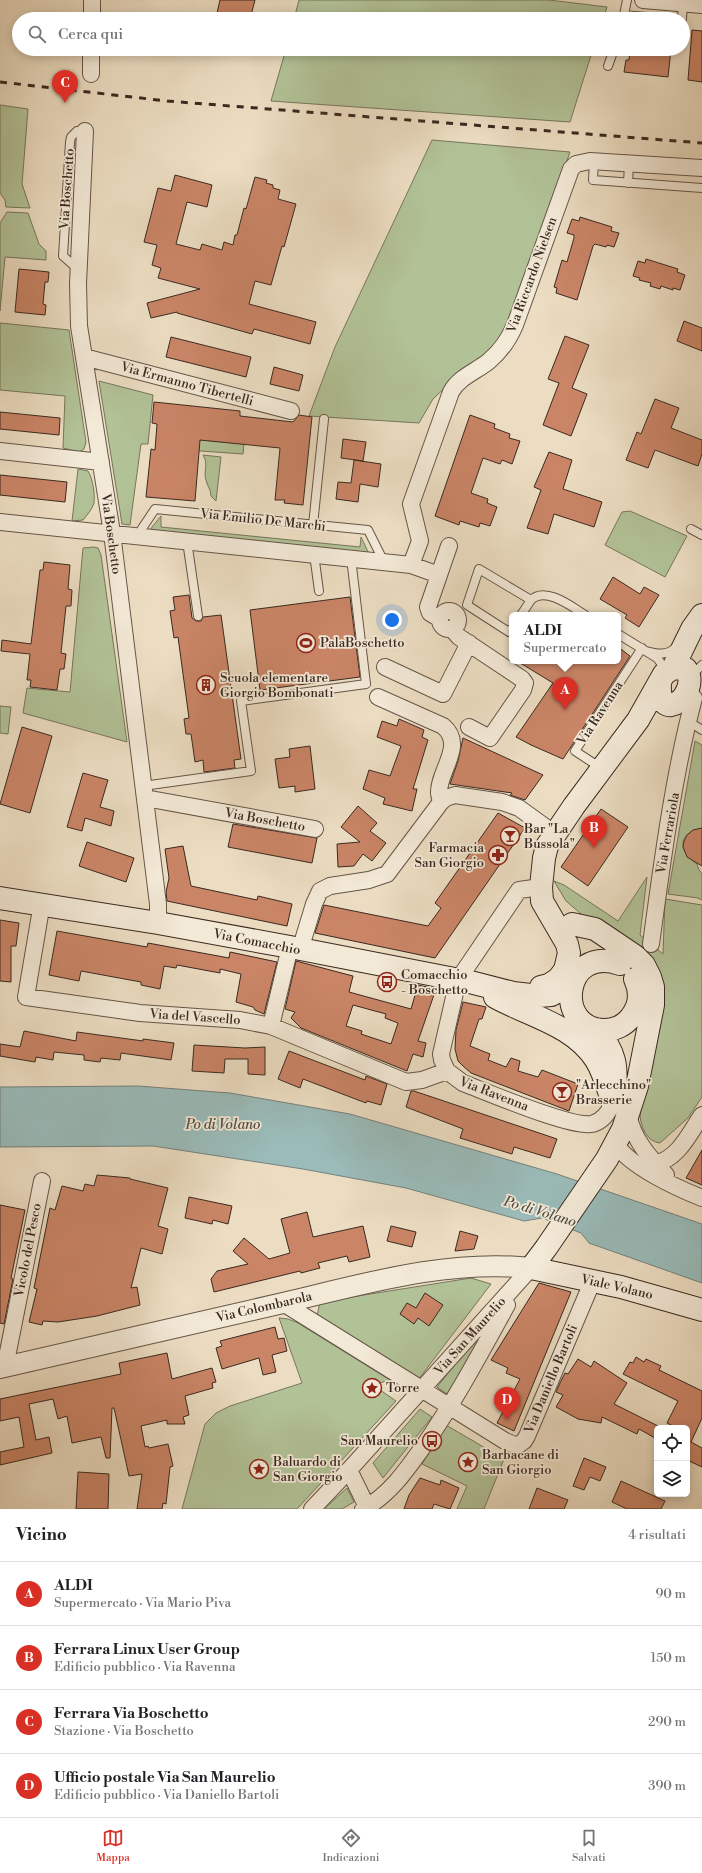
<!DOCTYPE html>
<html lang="it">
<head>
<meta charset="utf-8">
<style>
	:root { --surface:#fff; --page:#f6f6f6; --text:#202124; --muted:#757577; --line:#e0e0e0; --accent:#d93025 }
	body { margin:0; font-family:"Libre Bodoni",serif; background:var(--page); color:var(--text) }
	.controls { position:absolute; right:12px; bottom:12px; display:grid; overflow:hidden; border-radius:6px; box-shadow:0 2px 10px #0003 }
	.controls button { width:36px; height:36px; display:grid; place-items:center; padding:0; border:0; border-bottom:1px solid var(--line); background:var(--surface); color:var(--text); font:20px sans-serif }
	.you { position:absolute; left:392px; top:620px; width:14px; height:14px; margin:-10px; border:3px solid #fff; border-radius:50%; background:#1a73e8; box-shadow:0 0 0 6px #1a73e833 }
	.badge { display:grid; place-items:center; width:26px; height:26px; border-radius:50%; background:var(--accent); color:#fff; font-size:13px; font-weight:700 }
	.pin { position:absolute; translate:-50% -33px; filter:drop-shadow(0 1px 2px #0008) }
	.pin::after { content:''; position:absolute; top:21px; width:14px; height:12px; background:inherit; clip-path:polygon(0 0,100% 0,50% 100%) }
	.popup { position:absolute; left:509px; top:612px; width:112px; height:52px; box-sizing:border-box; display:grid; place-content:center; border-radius:6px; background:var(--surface); filter:drop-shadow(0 1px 3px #0005); font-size:13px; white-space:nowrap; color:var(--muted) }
	.popup b { font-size:15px; color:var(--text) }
	.popup::after { content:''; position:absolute; left:50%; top:100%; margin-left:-8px; border:8px solid transparent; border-top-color:var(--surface) }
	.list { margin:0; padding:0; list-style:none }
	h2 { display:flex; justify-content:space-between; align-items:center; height:52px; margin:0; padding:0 16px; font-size:17px }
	h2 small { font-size:13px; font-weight:400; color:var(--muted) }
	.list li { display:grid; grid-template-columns:26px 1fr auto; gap:12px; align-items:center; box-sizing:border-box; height:64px; padding:0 16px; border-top:1px solid var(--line) }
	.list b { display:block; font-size:15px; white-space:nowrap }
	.list p { margin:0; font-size:13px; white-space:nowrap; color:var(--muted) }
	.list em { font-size:13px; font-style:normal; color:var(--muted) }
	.icon { flex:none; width:22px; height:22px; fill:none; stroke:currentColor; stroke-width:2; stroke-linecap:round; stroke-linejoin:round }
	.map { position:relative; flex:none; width:702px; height:1509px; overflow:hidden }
	.search { position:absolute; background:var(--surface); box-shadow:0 2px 10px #0003; left:12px; right:12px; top:12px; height:44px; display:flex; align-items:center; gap:10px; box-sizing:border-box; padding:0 14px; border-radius:22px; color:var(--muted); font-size:15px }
	.sheet { height:308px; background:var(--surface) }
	nav { display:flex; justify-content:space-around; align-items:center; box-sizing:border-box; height:56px; border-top:1px solid var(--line); background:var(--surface); font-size:11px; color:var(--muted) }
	nav a { display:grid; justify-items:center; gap:2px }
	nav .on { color:var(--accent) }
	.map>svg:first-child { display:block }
	.green { fill:#b2c297; stroke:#76765c }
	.water { fill:#9abbb9; stroke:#74817c }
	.building { fill:#ca8567; stroke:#3a2920; fill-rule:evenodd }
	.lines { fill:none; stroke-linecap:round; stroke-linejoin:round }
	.service-casing { stroke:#665648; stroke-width:10 }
	.minor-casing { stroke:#665648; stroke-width:18 }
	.tertiary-casing { stroke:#665648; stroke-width:22 }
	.secondary-casing { stroke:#3a2920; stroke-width:24 }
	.service { stroke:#f3e9d7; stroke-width:8 }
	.minor { stroke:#f3e9d7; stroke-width:16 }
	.tertiary { stroke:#f3e9d7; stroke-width:20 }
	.secondary { stroke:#f3e9d7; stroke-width:22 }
	.rail { stroke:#3a2920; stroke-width:3; stroke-dasharray:7 7; stroke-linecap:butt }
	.labels { text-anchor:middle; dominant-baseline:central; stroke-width:3.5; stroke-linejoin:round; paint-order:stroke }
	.street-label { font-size:13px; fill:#3a2920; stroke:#f3e9d7 }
	.poi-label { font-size:13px; fill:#3a2920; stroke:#f3e9d7; text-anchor:start }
	.water-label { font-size:14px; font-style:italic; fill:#524e46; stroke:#f3e9d7 }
</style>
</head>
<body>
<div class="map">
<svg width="702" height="1509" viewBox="0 0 702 1509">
	<rect width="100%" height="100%" fill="#ecddc2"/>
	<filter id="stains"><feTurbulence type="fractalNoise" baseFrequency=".005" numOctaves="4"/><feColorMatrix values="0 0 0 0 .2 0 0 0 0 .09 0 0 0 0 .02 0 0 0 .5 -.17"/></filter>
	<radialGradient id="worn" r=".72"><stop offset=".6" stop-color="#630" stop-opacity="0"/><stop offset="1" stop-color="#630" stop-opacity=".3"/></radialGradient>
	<!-- green -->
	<path class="green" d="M299,0H549L607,7L603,19H294Z
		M286,49H593L570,122L271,101Z
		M0,105L28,109L22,184L30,208L6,207L5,200L0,193Z
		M432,140L570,152L520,296L504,333L486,356L467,367L433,399L419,423L309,416L335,347Z
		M7,212L28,213L39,244L46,251V260L5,257L0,311V223Z
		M0,323L69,330L86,442L84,449L79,452L63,448L65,396L0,390Z
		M99,381L153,395L148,444H141L130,525L122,524Z
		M161,436L244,444L243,454L159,448Z
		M203,455L221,457L216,501L211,496C211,489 207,486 206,480C203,471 209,464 203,455Z
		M78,469L88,471C93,479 95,494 94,503C92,510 87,515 83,520L72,521Z
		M630,511L687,536L665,577L605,545L622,512Z
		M161,516V527L360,547L361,537L369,554L149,531Z
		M94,547L98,548L101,555L127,742L23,713L27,688L70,692L83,548Z
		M0,706L11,707L8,734L0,733Z
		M695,741L702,745V829C677,832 678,852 697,864L699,870L702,873V900L698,898L668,894Z
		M647,877L640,935L663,954L665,899L702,905V1097L688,1118L660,1143C647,1142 641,1127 640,1116L656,990L588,920L566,901L554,881L564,885L618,921Z
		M471,1278L491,1284L418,1380L317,1316L320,1302Z
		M504,1304L447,1394L437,1387Z
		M279,1318L288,1319L298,1323L390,1380L373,1385L396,1401L297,1509H182L205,1424L216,1413L230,1406L302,1383Z
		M420,1409L432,1417L383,1478L373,1463Z
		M446,1425L504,1459L484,1509H457L467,1486L422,1464Z
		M347,1488L354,1502L342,1509H324Z"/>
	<!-- water -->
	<path class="water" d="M138,1086L230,1093L350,1114L557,1174L702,1224V1283L589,1243L581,1233L542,1218L524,1221L406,1188L303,1169L153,1146L0,1147V1087Z"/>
	<!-- building -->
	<path class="building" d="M220,0H255L250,19H234V17L217,13Z
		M692,30L702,31V82L688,80Z
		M630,49H671L668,77L624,72L626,60H629Z
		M175,175L212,185L207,207L187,202L176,244L200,250L202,244L222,250L224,242L233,245L235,235H237L244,208L246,209L255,177L267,180L266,183L273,185V188L280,190L278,199L296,204L284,247L282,246L271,285L255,281L249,304L316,322L310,344L254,329L252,334L177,313V312L151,318L147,303L200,289L158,278L161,268L152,265L157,245L144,242L158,188L171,191Z
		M580,217L612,227L611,231L619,233L614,247L607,245L606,247L595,244L593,246L577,300L556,293L557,288L554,287L562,260L567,262L574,238V235L567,233L572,219L579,221Z
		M646,259L678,269L677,272L685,275L680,290L673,288V290L661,286L660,289L650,286L651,283L639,280L640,278L633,276L638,261L645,263Z
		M19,269L49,272L48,282H45L43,304L46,305L45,315L15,312Z
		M684,321L702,328V351L677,341Z
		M565,336L589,345L572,388L587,394L571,436L543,425L559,383L548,379Z
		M171,337L251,357L246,377L166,357Z
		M274,367L303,375L299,391L270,384Z
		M655,399L679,408L671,428L702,440V454L698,466L655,450L648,468L626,460L637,432L641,434Z
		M154,402L240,411V416L293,422L299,415L312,417L303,505L284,503L285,500H275L280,448L200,440L195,501L146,497L151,449L155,450L157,424L152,423Z
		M0,412L60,418L59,435L0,429Z
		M470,415L495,424L494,428L510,434L509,438L520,441L512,464L502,460L500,464L483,458L471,493L488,499L487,503L497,507L490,526L480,523L479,527L460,521L459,525L435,516Z
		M343,439L366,442L363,461L341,458Z
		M549,452L572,460L563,489L602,502L594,527L554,514L548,534L527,528L541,490L534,487Z
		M354,460L381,464L378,487L360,484L358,502L336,499L338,482L351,483Z
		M0,475L67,482L65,502L0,495Z
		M44,562L70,565L68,589L72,590L71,606H66L61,653L66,654L64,669H60L57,690L30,687L31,680H27L30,654L1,651L2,640L31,644L40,570H43Z
		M613,577L640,594L644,587L659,595L639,627L625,618L627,615L600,599Z
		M189,595L192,618L196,621H201L203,617L221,615L241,759L234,760L235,768L204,772L203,760L195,762L191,734H186L184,719L189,718L178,637L174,638L170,611L175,610L173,597Z
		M350,597L360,677L260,690L250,610Z
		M618,647L630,656L563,759L531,745L516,737L553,683L517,661H618Z
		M399,719L424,730L422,737L428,740L413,789H417L412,811L383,804L385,798L363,789L369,770L390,776L401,746L377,737L382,721L397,726Z
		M22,727L52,736L30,813L0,804Z
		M463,738L543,775L525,800L510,795L512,793L450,784L458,761Z
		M310,746L315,789L295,792V786L279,788L275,759L290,757L289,749Z
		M83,773L108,780L100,807L114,811L111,826L85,818L82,831L67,827Z
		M358,806L377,823L370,831L386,843L372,861L363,854L354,866L338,867L337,844L360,842L341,827Z
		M601,809L628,827L588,886L561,867Z
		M498,813L525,828L435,958L315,933L324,905L428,926L441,908L435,903Z
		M233,824L317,838L312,863L228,847Z
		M702,828V866L687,857L683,847L684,841L687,835L693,830Z
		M87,842L134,858L126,882L79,866Z
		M183,846L191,886L257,900L258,896L292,904L287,926L167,901L166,892L169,878L165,849Z
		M0,920L19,923L16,946H11V982L0,981Z
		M57,931L147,947L148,943L229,958L230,952L277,962L264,1014L255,1010L253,1007L236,1002L241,974L220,969V973L177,965L176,968L164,966L160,989L141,985V982L81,971L79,981L49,975Z
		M296,961L353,976L349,992L411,1009L418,985L436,989L418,1041L426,1043L423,1057L413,1054L407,1071L301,1028L291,1018L295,1012L285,1009ZM353,1005L386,1014L385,1018L398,1023L391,1044L361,1034L362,1031L346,1026Z
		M463,1002L486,1007L482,1019H479L470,1046L490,1054L488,1060L506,1067L511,1058L520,1061L518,1071L538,1077L542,1070L578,1084L569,1111L471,1073L463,1066L458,1061L455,1049L456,1030Z
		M24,1031L76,1041L77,1032L143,1041V1039L174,1043L171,1060L121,1053L120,1060L101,1058L100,1062L84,1060V1055L54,1052L53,1060L36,1057L35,1062L0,1056V1044L20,1047Z
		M194,1045L245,1048L265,1047V1075L248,1074V1059H225L224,1073L192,1071Z
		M289,1051L365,1080L366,1076L387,1084L381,1105L367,1101L366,1103L303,1079L300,1088L278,1079Z
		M411,1091H414L557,1139L550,1158L514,1147L512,1154L460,1138L463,1129L406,1107Z
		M702,1150V1185L686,1178Z
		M97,1175L130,1178V1179L168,1188L158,1226L168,1229L162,1254L141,1248L131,1288L137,1287L140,1305L97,1316L58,1322L43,1321L42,1325L29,1322L37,1289L34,1288L50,1208L55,1210L62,1186L83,1191L85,1184L94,1186Z
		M189,1197L232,1206L228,1224L213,1220L212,1224L185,1218Z
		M0,1205L25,1210L11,1278L13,1279L4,1324L0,1323Z
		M307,1212L313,1237L363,1226L370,1257L349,1262L347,1256L318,1263L320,1268L301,1273L300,1271L214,1292L211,1279L217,1271L248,1264L233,1251L244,1238L269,1259L290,1253L281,1219Z
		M391,1226L416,1232L412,1247L387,1241Z
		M460,1231L478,1236L474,1249L455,1251Z
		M539,1283L571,1292L514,1431L497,1423L520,1379L506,1373L508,1368L491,1360Z
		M425,1293L443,1305L429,1326L418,1318L414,1324L400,1314L407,1303L416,1308Z
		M275,1327L278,1339L284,1338L287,1351L272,1355L276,1372L263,1375L259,1358L222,1369L216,1348L222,1346L220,1341Z
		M167,1353L172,1379L212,1368L216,1382L212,1383L213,1388L185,1396L189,1415L183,1417L185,1424H167V1420L141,1426L145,1447L148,1446L149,1448L168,1444L173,1466L170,1467L166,1504L163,1503L162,1509H137L142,1474L129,1476L114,1408H112L110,1458H106L101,1437L72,1443L67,1416L58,1419L53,1399L29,1404L36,1440L49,1437L52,1453L0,1465V1452L24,1447L19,1417L0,1421V1399L121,1374L119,1363Z
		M636,1357L644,1362L646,1359L661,1366L659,1370L702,1391V1418L691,1442L702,1448V1467L687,1460V1428H677L667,1423L678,1401L623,1374L630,1362L633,1363Z
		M578,1359L591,1367L594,1361L627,1383L614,1404L660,1427L657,1428L655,1438L639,1429L637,1434L602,1417L601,1423L578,1419L556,1407L563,1395L556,1392L560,1383L565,1373L568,1374Z
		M584,1458L606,1467L600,1481L590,1477L584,1490L573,1486Z
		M78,1472L109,1474L108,1509H76Z
		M420,1478L440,1485L441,1480L459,1488L450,1509L434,1504L432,1509H404L409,1495Z
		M621,1481L665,1501L661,1509H627L612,1502Z
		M537,1488L568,1500L564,1509H529Z"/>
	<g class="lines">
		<!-- service casing -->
		<g class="service-casing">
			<path id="service" d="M627,0L624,15L668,19
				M682,19L683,4
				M608,66L614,49
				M594,161L593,180L702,188
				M628,183L629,164
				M79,270L63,256L70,142L71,137L77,131H85
				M313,525L324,419
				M691,529L702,535
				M137,536L155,509L368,530L384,562
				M187,541L198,616
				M314,554L319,591
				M531,600C546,586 572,607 585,615
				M512,628L509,632L467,605L479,569L531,600L521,615
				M618,634L657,658L667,671
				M646,651C657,654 668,656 676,647
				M693,674L702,665
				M688,721L702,730
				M601,768L575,751L642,648
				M143,786L251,771L241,701L366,684L351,558"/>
		</g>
		<!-- minor casing -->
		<g class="minor-casing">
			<path id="minor" d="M643,0L702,5
				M92,19V0
				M91,74V49
				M85,131L78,284L79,326L112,533L158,904V923
				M84,357L291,411
				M0,451L101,462
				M0,522L411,565L439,575
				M411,565L420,541L411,504L451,392C459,377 477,371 489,361C501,351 509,339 515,325L571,169L576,164L590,161L702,168
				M440 620a9 9 0 1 1 18 0a9 9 0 1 1-18 0Z
				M440,619L430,613L428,607L449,546
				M452,629L459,637L522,679L525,683L523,690L490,738L469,727
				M385,667L443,694L469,643
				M378,697L443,726C466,745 438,771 439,793C439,796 441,800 441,802
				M145,798L315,829
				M541,887L519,890L458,980L441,1054L442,1060L447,1071L463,1083C487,1092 571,1128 592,1124C603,1121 608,1113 613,1103
				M42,903L26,997L140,1013L240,1020L271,1026L406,1082L422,1080L447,1071
				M651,944C662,864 673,777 694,698
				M300,950L314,904L320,891L330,886L369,880L387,874L441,802L446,798L455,795L502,802L519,808L555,834
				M271,1026L290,947
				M628,1114C633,1139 649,1157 666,1175
				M616,1144C629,1166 677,1188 702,1198
				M655,1164C679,1158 689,1134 702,1115
				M283,1303L505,1441L517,1446L524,1441L527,1436L593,1280
				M5,1367L42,1181
				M349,1470L368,1509
				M312,1509L349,1470L531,1268
				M363,1509C390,1495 408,1468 425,1444C456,1399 481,1352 507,1305"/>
		</g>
		<!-- tertiary casing -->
		<g class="tertiary-casing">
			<path id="tertiary" d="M0,1368C94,1346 189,1325 283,1303C364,1284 447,1259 531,1268"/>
		</g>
		<!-- secondary casing -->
		<g class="secondary-casing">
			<path id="secondary" d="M673,668L692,629L702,615
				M0,898L158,923L290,947L470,982L513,993L539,996L551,995L572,984
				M620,964C563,944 553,1029 604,1030C615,1030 625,1025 631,1017C640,1006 641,992 635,979
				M541,987L549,985L558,979L565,970L569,953L567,944L542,901L541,887L544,858L547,846L574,806L638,720L664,674L673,668L686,669C702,693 657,729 660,683
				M495,997C529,1016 574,1025 596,1060C604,1073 608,1089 613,1103
				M596,1029C616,1052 618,1067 614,1098
				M531,1268L546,1248L607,1159L623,1129L637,1086L653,1005V987L650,977L644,965L635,956L595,929L572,924
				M531,1268L621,1287L702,1310"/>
		</g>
		<!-- service -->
		<use href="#service" class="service"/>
		<!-- minor -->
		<use href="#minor" class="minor"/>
		<!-- tertiary -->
		<use href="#tertiary" class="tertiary"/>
		<!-- secondary -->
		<use href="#secondary" class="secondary"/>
		<!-- rail -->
		<path class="rail" d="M0,82L167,101L702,143"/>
	</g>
	<!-- icons -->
	<defs>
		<g id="stadium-ring" transform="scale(1)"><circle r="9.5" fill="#f3e9d7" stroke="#8f2418" stroke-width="1.5"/><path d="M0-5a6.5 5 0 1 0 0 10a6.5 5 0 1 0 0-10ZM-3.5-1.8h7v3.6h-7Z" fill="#8f2418"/></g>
		<g id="building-ring" transform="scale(1)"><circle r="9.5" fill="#f3e9d7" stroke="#8f2418" stroke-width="1.5"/><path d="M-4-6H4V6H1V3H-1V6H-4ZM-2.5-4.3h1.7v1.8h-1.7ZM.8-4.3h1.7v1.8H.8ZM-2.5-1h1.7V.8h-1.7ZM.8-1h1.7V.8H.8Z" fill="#8f2418"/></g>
		<g id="bar-ring" transform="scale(1)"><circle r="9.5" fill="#f3e9d7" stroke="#8f2418" stroke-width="1.5"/><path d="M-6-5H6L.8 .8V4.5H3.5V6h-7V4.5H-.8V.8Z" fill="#8f2418"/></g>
		<g id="pharmacy-ring" transform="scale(1)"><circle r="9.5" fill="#f3e9d7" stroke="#8f2418" stroke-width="1.5"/><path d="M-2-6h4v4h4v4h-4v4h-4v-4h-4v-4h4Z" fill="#8f2418"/></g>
		<g id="bus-ring" transform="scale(1)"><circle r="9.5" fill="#f3e9d7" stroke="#8f2418" stroke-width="1.5"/><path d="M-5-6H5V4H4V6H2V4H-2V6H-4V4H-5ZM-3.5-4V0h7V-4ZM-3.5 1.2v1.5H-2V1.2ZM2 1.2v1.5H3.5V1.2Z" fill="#8f2418"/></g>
		<g id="sight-ring" transform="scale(1)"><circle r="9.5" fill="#f3e9d7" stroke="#8f2418" stroke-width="1.5"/><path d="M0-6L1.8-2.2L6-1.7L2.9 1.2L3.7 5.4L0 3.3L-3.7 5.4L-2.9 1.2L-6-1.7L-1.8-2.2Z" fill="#8f2418"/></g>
	</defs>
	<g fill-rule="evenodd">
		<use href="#stadium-ring" x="306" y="643"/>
		<use href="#building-ring" x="206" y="685"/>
		<use href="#bar-ring" x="510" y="836"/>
		<use href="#pharmacy-ring" x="498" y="855"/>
		<use href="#bus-ring" x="387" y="982"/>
		<use href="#bar-ring" x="562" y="1092"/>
		<use href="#sight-ring" x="372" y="1388"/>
		<use href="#bus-ring" x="432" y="1441"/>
		<use href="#sight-ring" x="468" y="1462"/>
		<use href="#sight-ring" x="259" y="1469"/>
	</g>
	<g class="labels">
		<!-- street labels -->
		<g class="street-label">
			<text transform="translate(67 189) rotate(-86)">Via Boschetto</text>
			<text transform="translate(532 275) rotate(-70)">Via Riccardo Nielsen</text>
			<text transform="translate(187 384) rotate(15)">Via Ermanno Tibertelli</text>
			<text transform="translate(263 520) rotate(6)">Via Emilio De Marchi</text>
			<text transform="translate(111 534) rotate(82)">Via Boschetto</text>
			<text transform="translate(600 713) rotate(-57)">Via Ravenna</text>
			<text transform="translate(265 820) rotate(10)">Via Boschetto</text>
			<text transform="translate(668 833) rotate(-80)">Via Ferrariola</text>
			<text transform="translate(257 942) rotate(11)">Via Comacchio</text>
			<text transform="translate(195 1017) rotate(4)">Via del Vascello</text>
			<text transform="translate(494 1094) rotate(21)">Via Ravenna</text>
			<text transform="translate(28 1250) rotate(-79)">Vicolo del Pesco</text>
			<text transform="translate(617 1287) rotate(13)">Viale Volano</text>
			<text transform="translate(264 1307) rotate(-13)">Via Colombarola</text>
			<text transform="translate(470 1336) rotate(-48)">Via San Maurelio</text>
			<text transform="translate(551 1379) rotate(-67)">Via Daniello Bartoli</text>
		</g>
		<!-- poi labels -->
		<g class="poi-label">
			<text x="320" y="643">PalaBoschetto</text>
			<text x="220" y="678">Scuola elementare<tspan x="220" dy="15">Giorgio Bombonati</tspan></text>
			<text x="524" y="829">Bar "La<tspan x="524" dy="15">Bussola"</tspan></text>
			<text x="484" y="848" text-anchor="end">Farmacia<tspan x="484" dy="15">San Giorgio</tspan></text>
			<text x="401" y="975">Comacchio<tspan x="401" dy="15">- Boschetto</tspan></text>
			<text x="576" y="1085">"Arlecchino"<tspan x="576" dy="15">Brasserie</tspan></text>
			<text x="386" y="1388">Torre</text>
			<text x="418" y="1441" text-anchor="end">San Maurelio</text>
			<text x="482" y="1455">Barbacane di<tspan x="482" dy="15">San Giorgio</tspan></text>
			<text x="273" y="1462">Baluardo di<tspan x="273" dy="15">San Giorgio</tspan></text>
		</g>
		<!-- water labels -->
		<g class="water-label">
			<text x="223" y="1125">Po di Volano</text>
			<text transform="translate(540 1212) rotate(17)">Po di Volano</text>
		</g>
	</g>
	<rect width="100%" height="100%" filter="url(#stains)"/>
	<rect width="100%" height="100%" fill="url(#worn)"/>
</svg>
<div class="controls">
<button><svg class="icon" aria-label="locate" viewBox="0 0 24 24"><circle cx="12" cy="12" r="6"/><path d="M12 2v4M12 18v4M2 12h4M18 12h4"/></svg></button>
<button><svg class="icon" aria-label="layers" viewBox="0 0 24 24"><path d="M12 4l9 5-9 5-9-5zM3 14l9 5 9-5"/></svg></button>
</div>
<div class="you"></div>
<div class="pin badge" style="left:565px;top:710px">A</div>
<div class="popup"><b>ALDI</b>Supermercato</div>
<div class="pin badge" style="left:594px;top:848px">B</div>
<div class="pin badge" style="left:65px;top:103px">C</div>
<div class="pin badge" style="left:507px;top:1420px">D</div>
<div class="search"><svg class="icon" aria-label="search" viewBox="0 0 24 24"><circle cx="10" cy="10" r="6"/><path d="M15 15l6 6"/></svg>Cerca qui</div>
</div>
<section class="sheet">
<h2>Vicino<small>4 risultati</small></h2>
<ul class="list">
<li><span class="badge">A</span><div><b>ALDI</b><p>Supermercato · Via Mario Piva</p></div><em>90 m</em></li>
<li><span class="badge">B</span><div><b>Ferrara Linux User Group</b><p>Edificio pubblico · Via Ravenna</p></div><em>150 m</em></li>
<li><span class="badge">C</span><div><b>Ferrara Via Boschetto</b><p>Stazione · Via Boschetto</p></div><em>290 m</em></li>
<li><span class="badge">D</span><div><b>Ufficio postale Via San Maurelio</b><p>Edificio pubblico · Via Daniello Bartoli</p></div><em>390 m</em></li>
</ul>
</section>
<nav>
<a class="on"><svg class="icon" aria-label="map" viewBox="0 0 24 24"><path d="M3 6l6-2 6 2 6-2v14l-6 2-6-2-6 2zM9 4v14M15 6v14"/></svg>Mappa</a>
<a><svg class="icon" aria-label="directions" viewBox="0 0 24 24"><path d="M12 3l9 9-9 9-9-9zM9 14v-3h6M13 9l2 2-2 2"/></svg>Indicazioni</a>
<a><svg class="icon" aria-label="saved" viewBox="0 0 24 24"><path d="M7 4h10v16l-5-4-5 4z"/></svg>Salvati</a>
</nav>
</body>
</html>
